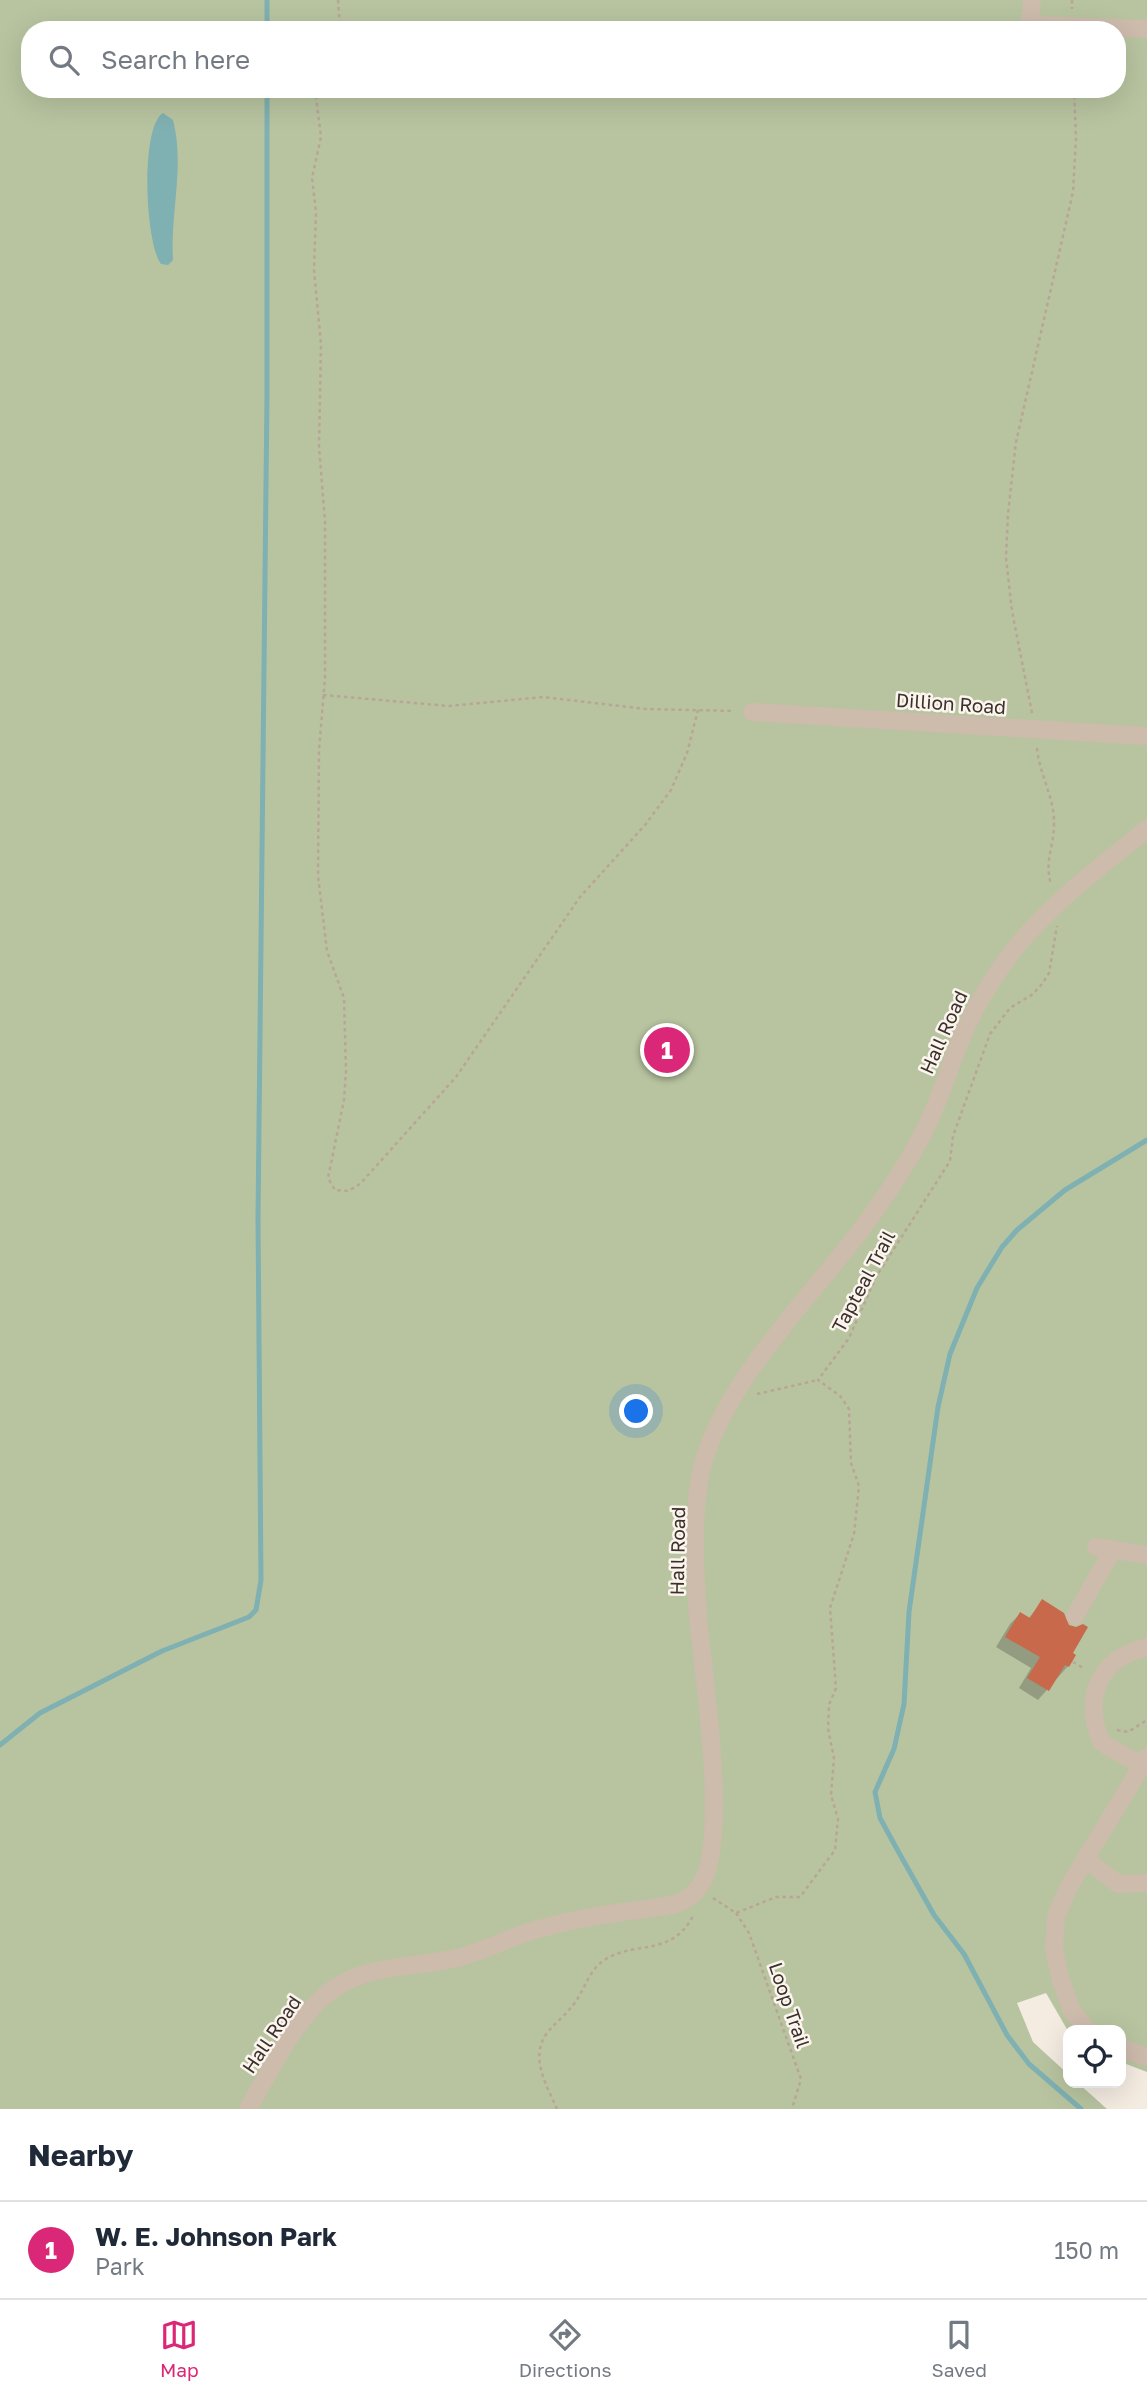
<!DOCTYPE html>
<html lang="en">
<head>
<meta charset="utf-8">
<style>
	:root { --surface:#fff; --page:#f2f2f3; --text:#1f2937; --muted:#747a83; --line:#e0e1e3; --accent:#db2777 }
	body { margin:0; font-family:"Golos Text",sans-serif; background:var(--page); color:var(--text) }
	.controls { position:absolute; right:21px; bottom:21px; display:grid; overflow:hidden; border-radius:14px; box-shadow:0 7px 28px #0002 }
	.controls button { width:63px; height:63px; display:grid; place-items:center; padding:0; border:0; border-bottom:2px solid var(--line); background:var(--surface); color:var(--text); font:35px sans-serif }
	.you { position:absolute; left:637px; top:1412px; width:24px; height:24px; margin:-18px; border:5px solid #fff; border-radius:50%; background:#1a73e8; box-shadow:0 0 0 10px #1a73e833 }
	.badge { display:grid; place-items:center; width:46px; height:46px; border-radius:50%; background:var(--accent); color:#fff; font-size:23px; font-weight:700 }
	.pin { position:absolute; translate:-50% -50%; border:4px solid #fff; box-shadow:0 2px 7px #0006 }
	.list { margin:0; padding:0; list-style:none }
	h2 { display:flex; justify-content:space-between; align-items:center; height:91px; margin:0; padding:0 28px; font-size:30px }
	h2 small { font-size:23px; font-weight:400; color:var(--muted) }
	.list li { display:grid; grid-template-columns:46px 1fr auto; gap:21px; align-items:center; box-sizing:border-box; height:98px; padding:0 28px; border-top:2px solid var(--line) }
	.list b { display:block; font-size:26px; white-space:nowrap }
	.list p { margin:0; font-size:23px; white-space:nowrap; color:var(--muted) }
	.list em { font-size:23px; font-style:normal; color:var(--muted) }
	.icon { flex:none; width:38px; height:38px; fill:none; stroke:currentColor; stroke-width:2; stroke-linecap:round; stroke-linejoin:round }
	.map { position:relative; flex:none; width:1147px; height:2109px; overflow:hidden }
	.search { position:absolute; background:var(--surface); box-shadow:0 7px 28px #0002; left:21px; right:21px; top:21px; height:77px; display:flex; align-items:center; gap:18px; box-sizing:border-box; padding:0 24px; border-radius:28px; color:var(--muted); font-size:26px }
	.sheet { height:189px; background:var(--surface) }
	nav { display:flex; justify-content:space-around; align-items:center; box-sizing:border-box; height:98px; border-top:2px solid var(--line); background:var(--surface); font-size:19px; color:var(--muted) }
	nav a { display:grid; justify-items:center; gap:4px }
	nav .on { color:var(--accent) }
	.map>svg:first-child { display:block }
	.green { fill:#b8c4a0; fill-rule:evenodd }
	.water { fill:#7fb0b2 }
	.shadow { fill:#0003 }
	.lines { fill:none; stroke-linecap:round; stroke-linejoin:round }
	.stream { stroke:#7fb0b2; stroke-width:5 }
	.building { fill:#c8694b }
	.path { stroke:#b9a596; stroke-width:2.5; stroke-dasharray:3.5 3.5; stroke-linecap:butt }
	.minor { stroke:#cdbbac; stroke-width:18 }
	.labels { text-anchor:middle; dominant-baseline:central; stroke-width:5; stroke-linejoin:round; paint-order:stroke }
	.street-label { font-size:19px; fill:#3b302b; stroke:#fbf5ee }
</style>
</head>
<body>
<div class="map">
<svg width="1147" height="2109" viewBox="0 0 1147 2109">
	<rect width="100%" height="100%" fill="#f4ebe1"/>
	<!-- green -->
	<path class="green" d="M0,0H1147V2072L1121,2062V2030L1068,2031L1046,1993L1017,2003L1033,2042L1068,2074V2083H1078L1107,2109H0ZM30,30H1117V89H30Z"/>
	<!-- water -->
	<path class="water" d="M163,113L173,120C185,166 170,214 173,260L168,265L161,264C145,243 140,127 163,113Z"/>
	<!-- shadow -->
	<path class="shadow" d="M1042,1602L1070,1654L1068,1666L1038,1700L1019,1688L1031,1668L996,1647L1010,1624L1020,1614L1028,1619Z"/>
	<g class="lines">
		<!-- stream -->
		<path class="stream" d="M267,0V30
			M0,1745L40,1713L162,1651L249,1617L256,1610L261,1580L258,1218L267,395V89
			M1081,2109L1029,2064L1007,2035L964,1954L934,1915L898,1851L880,1818L875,1792L894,1749L904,1704L909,1612L938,1407L950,1354L977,1288L1002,1247L1017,1230L1065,1190L1147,1140"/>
	</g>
	<!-- building -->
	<path class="building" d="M1042,1599L1064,1613L1069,1625L1076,1627L1083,1624L1088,1627L1073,1653L1076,1655L1069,1667L1065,1665L1049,1691L1027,1678L1040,1657L1005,1637L1020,1612L1030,1618Z"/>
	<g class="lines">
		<!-- path -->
		<path class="path" d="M338,0L340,30
			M1072,0V9
			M315,89L321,137L312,178L316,212L314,270L321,344L319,447L325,521V678L319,750L318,876L327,951L344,998L346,1071L344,1100L328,1178L335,1190L348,1191L360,1184L456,1077L580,897L645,825L671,790L687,753L698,710
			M323,695L449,706L543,697L646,709L734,711
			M1032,713L1012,611L1006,558L1008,514L1016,442L1073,192L1076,138L1074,89
			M1037,748C1039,773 1055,799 1054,824C1054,846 1044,862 1051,884
			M757,1394L818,1380
			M1073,1662L1085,1669
			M1117,1730L1128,1732L1147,1720
			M713,1898L736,1913L776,1897H800L835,1850L838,1819L831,1795L834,1758L828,1729L829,1705L836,1688L830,1608L854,1534L859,1486L851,1463L849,1409L840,1396L818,1380L849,1338L876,1277L950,1161L953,1136L990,1034L1010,1008L1033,994L1042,984L1049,973L1057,926
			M736,1913L749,1933L801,2079L792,2109
			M557,2109C547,2086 529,2057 547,2033C556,2022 568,2013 576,2001C585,1988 589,1971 603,1961C634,1939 672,1959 694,1914"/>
		<!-- minor -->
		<path class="minor" d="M1032,0L1030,25L1147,29
			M752,712L1147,736
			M1096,1547L1147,1555
			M1075,1616L1113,1549
			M1142,1766L1101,1742C1083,1697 1098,1659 1147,1647
			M1087,1860L1118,1884L1147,1883
			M1087,2030L1072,2011L1061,1981L1054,1949L1056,1917L1068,1888L1147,1757
			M1121,2048L1147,2057
			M248,2109C269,2073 290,2028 321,1999C361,1961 411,1970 461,1957C483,1951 504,1940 526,1933C565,1920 606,1914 646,1909C668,1906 687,1905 700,1886C730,1843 703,1673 698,1617C695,1573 692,1521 700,1477C714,1402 787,1321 834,1264C866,1225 895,1185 919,1141C936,1111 946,1076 959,1044C973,1009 993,976 1017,946C1053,902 1102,865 1147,829"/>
	</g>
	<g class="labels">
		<!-- street labels -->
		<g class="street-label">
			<text transform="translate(951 703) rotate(4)">Dillion Road</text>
			<text transform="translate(943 1032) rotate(-66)">Hall Road</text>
			<text transform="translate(863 1281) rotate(-62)">Tapteal Trail</text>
			<text transform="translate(677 1551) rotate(-89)">Hall Road</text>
			<text transform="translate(790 2005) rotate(71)">Loop Trail</text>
			<text transform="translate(271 2034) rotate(-56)">Hall Road</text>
		</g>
	</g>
</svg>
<div class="controls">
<button><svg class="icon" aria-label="locate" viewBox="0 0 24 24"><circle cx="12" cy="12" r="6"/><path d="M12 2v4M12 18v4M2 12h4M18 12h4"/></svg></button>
</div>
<div class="you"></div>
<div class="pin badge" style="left:667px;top:1050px">1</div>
<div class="search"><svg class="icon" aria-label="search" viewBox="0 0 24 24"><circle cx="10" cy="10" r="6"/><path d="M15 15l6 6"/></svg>Search here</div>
</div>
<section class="sheet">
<h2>Nearby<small></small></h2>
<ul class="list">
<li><span class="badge">1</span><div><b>W. E. Johnson Park</b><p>Park</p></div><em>150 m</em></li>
</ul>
</section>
<nav>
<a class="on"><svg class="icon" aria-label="map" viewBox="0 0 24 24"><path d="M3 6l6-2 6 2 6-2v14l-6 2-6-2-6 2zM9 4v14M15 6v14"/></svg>Map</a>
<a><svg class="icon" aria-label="directions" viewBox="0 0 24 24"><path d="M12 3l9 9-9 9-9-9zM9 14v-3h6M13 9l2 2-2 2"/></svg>Directions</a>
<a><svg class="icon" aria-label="saved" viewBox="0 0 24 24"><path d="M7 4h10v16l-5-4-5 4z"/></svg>Saved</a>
</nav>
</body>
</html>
